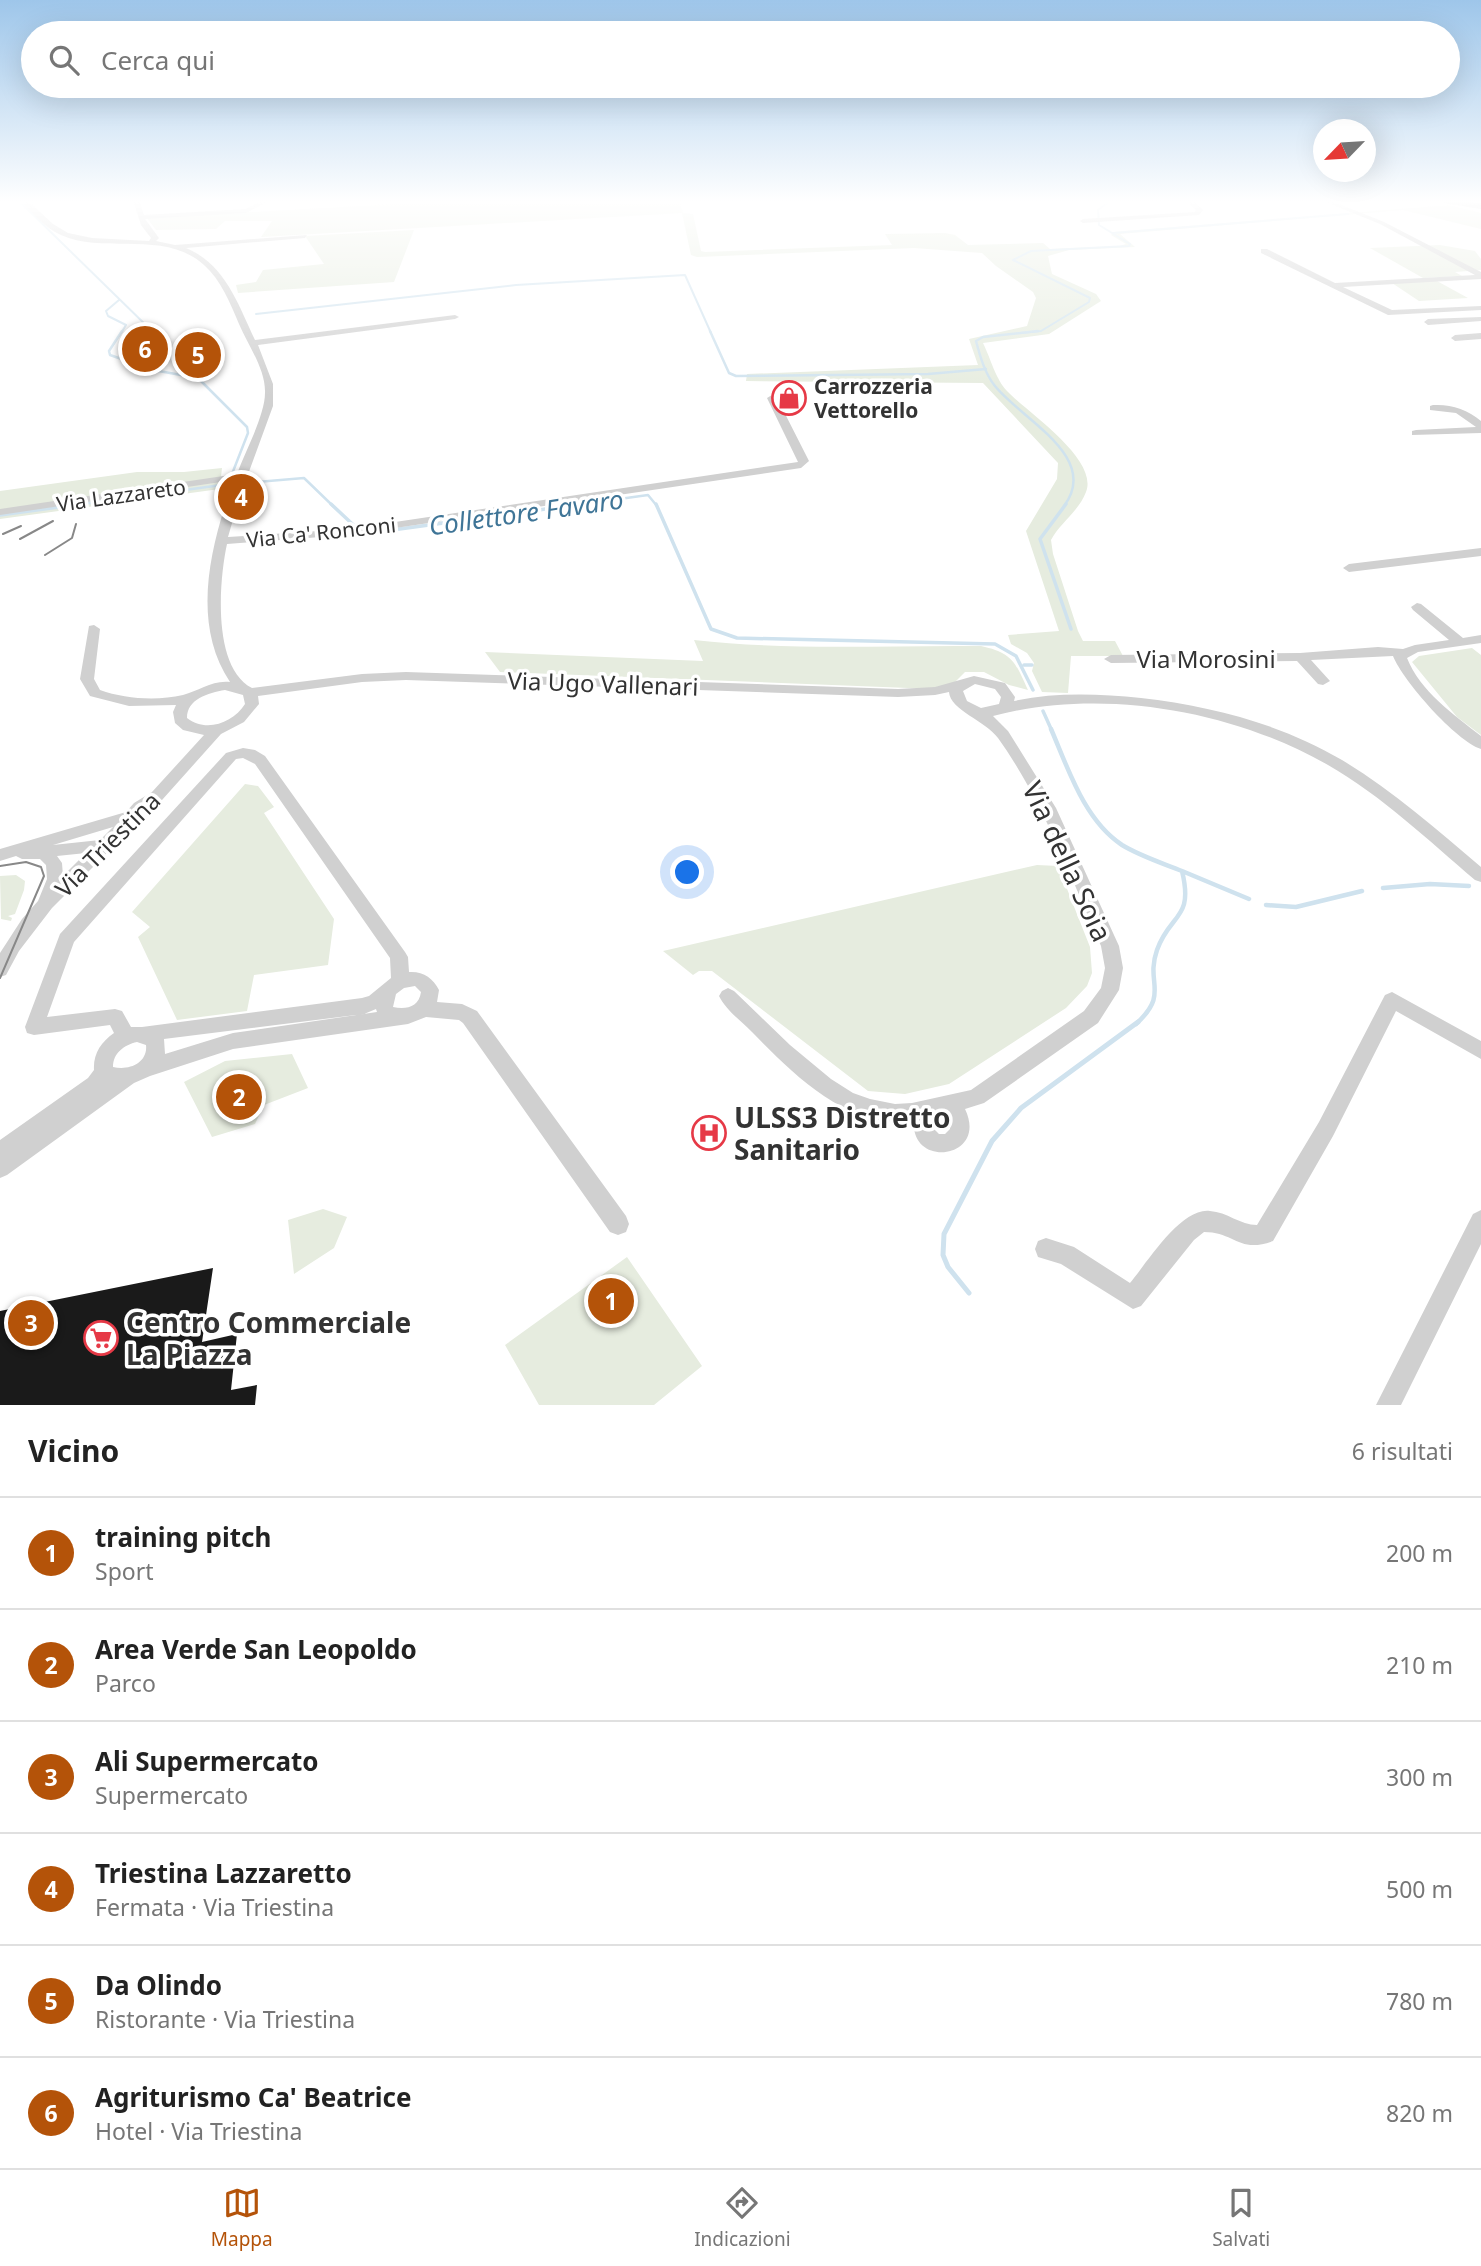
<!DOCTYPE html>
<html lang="it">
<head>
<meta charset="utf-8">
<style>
	:root { --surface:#fff; --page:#f2f2f2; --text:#222; --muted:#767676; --line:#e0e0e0; --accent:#b45309 }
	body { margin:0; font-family:"Noto Sans",sans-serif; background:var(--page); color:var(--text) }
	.compass { position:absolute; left:1313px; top:119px; width:63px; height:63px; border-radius:50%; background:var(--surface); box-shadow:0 7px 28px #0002; rotate:245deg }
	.you { position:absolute; left:688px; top:873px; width:24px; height:24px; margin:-18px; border:5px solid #fff; border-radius:50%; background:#1a73e8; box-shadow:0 0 0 10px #1a73e833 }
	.badge { display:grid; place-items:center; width:46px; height:46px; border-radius:50%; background:var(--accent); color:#fff; font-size:23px; font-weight:700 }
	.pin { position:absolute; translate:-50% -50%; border:4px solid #fff; box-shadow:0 2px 7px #0006 }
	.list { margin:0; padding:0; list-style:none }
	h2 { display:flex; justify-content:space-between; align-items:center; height:91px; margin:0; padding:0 28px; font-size:30px }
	h2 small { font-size:23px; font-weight:400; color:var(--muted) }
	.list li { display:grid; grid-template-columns:46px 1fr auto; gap:21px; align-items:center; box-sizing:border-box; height:112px; padding:0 28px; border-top:2px solid var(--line) }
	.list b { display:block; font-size:26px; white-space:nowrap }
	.list p { margin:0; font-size:23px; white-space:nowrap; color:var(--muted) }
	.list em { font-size:23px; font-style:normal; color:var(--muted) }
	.icon { flex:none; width:38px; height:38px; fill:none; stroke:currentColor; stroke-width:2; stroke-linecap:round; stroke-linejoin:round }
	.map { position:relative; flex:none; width:1481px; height:1405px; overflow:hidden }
	.search { position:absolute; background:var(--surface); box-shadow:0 7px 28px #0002; left:21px; right:21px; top:21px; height:77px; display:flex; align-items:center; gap:18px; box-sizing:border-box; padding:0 24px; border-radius:38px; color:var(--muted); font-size:26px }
	.sheet { height:763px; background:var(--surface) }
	nav { display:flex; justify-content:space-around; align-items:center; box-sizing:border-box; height:98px; border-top:2px solid var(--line); background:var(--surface); font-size:19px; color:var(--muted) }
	nav a { display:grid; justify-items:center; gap:4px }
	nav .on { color:var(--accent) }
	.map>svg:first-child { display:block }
	.green { fill:#e6ecdf }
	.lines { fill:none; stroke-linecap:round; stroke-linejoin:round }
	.stream-far4 { stroke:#cfe2ee; stroke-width:2 }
	.stream-far3 { stroke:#cfe2ee; stroke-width:2.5 }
	.stream-far2 { stroke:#cfe2ee; stroke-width:3.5 }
	.stream-far1 { stroke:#cfe2ee; stroke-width:4.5 }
	.stream { stroke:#cfe2ee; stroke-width:5 }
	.building { fill:#1a1a1a }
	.minor { fill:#d0d0d0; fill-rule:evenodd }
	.major { fill:#ababab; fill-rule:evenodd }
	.tram { stroke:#888; stroke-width:2 }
	.labels { text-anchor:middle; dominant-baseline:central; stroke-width:7; stroke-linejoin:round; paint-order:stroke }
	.far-poi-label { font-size:21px; font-weight:bold; fill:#333; stroke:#fff; text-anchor:start }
	.far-street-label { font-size:21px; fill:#333; stroke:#fff }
	.street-label { font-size:24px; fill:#333; stroke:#fff }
	.water-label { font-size:26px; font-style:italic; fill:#3f7597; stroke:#fff }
	.near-street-label { font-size:28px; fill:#333; stroke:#fff }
	.near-poi-label { font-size:28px; font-weight:bold; fill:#333; stroke:#fff; text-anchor:start }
</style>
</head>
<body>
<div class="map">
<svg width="1481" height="1405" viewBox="0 0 1481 1405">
	<rect width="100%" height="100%" fill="#fff"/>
	<!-- green -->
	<path class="green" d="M463,200H679L683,213L693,214L701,251L705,252L892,245L885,234L945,233L955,235L968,245L1043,243L1050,249L1120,246L1126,244L1111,235L1114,232L1449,205L1481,213V229L1403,210L1120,234L1135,247L1069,250L1048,256L1052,274L1096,294L1101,301L1049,334L983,343C990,357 996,380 1007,391C1027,412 1099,459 1086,492C1079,511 1060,523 1051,540L1053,554L1078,631L1083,641H1115L1123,656H1071L1068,693L1042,692L1032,671L1034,663L1027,653L1011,644L1008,635L1059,631L1026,531L1057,479L1058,463L983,383L746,381L747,374L978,365L969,339L1027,326L1036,298L1033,292L996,266L982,253L914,248L697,257L691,255L682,213L261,237L272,221H225L216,229L156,230L147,218Z
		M414,230L394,282L238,293L236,285L256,282L263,270L324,264L305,236Z
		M1440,245L1475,251L1481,259V270L1455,272L1462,276L1423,278L1370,248Z
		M1437,281L1468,298L1419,301L1392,283Z
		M222,468L221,477L233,474L227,488L0,519V491L137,472H184Z
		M694,640C789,651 886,645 981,646C1013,653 1015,662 1028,690L1009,685L984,672H965L955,682L934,689L500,672L485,652L703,661Z
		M1472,648L1481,655V735L1457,717L1412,662L1419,656Z
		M245,784L258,786L274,807L264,813L334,919L328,965L254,975L247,1011L177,1020L138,937L150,927L132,912Z
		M1037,865L1058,866L1090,947L1092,973L1087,986L1066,1008L949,1084L905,1094L868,1091L712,971H699L693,975L663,951Z
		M16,875L25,881L24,890L15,914L8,916L12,918L11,921L1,919L0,876Z
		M292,1054L308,1088L264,1105L255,1124L212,1137L184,1082L225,1061Z
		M323,1209L347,1217L334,1248L294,1274L288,1220Z
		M627,1257L702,1366L654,1405H539L505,1345Z"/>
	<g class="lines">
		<!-- stream-far4 -->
		<path class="stream-far4" d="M18,200L154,333
			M30,200L33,203
			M1113,233L1348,214
			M119,300L106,311L108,316L126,325L121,333
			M256,314L516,285L685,275L711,333
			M1021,333L1041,331L1089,302L1090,298L1013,260L1031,251L1129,246L1130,244L1099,225L1098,210L1111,200"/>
		<!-- stream-far3 -->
		<path class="stream-far3" d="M122,331L109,351L110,355L153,370L198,378
			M710,331L729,373L736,376L928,374L986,369
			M1038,331L983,337L976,341C980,356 985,374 995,386C1021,419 1101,457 1064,506
			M189,369L247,427L248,433L232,474
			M244,483L304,478L333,506
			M68,506L236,483
			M569,506L648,495L657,506"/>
		<!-- stream-far2 -->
		<path class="stream-far2" d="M331,504L363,534L582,504
			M656,504L711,629L737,638L995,644L1016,656L1033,690
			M1066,504L1040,539L1071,629
			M0,515L81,504
			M1024,665H1032
			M1043,711L1052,731"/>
		<!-- stream-far1 -->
		<path class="stream-far1" d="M1051,729C1068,768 1084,820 1122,845C1140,856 1162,863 1182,871C1194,920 1170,913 1157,950C1145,984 1170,993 1136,1024
			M1182,871L1249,899
			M1383,888L1430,884L1469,886
			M1266,905L1296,907L1362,891"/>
		<!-- stream -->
		<path class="stream" d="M969,1293L948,1267L943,1255L944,1234L992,1141L1021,1108L1138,1022"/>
	</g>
	<!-- building -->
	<path class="building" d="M213,1268L202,1342L237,1334L231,1390L257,1385L255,1405H0V1311Z"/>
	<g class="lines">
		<!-- minor -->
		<path class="minor" d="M21,200H27L53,224L68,233L92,238L149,241L151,238L141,225L133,200H139L144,215L245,209L264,200H271L246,213L145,219L159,238L156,241L175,245L307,235L305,238L186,248C225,264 238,304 255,340L455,315L459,317L455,319L258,345L273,384V406L239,499L228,537L348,529L798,462L767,398L772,395L777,398L809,461L801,468L348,535L227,544C219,581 212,667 252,688L362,674L406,672L898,689L935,687L974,676L1005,683L1015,697L1014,701C1056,692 1099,694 1141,698C1211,706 1281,724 1342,760C1392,790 1436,829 1481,867V882L1475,880C1428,840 1382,796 1328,765C1232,710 1101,687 993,716L1008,731L1056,808L1119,946L1123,968L1119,990L1098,1023L984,1103L965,1109C989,1159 910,1169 914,1121C848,1130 794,1075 752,1032C741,1021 726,1010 719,996L722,991L728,988L734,991L790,1045L831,1079L853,1093L870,1099L895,1104L912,1103L971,1090L1084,1011L1101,988L1105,968L1101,946C1070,876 1043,801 998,738C986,721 950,710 949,692L935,695L898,697L406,680L362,682L258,696L259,704L244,722L221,734L162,800L144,811L109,851L52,908L19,951L6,975L0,977V953L22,919L38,901L47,879L46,865L40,859H22L16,856L0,861V849L126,812L134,803L152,792L204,735L183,730L175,723L173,712L176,705L129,706L90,696L80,679L89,626L94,625L100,629L94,679L100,690C125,699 157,701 183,695C199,691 212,680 230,682C190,622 211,543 234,480L0,515V509L237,474C245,452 265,415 265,393C266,370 248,345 239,324C230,303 221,280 204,265C164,229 106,255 61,235C45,228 32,213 21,200ZM975,684L995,689L1001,697L999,704L981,708L967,701L963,691ZM225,690L243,695L245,704C233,723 206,733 187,718C187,699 208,693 225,690ZM113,827L100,840L53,845ZM86,853L63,876L62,863L57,856ZM939,1115H945L950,1120V1129L945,1134H939L934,1129V1120Z
			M1194,200H1207L1196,203L1203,210L1199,215L1083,223L1080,221L1083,219L1195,212L1196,210L1187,202Z
			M1321,200H1329L1384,222L1481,272V279L1343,287L1392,310L1481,306V310L1388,315L1261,253V249H1267L1335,283L1475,275L1380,224Z
			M1481,317V321L1428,325L1424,322L1428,319Z
			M1481,333V339L1455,341L1451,338L1455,335Z
			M1433,405C1451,404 1467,409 1481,421V433L1412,435V431L1416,430L1476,427L1456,413L1430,410V406Z
			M1481,548V556L1349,572L1343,568L1349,564Z
			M1417,603L1421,604L1463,638L1481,635V643L1418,652L1407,658C1420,691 1454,715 1481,736V749C1456,741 1403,681 1393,656L1311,660L1330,681L1323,685L1318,684L1297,661L1111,663L1104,659L1111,655L1300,653L1378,647L1403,649L1415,645L1449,640L1413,610L1411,607Z
			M243,748L255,750L265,756L405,952L408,957L409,972C423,971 433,978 439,990L437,1002L462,1004L477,1011L626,1216L629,1224L626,1232L618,1235L610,1232L463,1023L459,1020L426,1017L408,1024L233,1049L150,1076L134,1083L7,1175L0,1178V1140L88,1078L94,1070C93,1054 101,1042 114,1033L110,1025L34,1035L27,1033L25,1027L60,934L226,753ZM243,758L255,764L390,958L391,978L369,996L362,998L142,1027H131L122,1011L115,1009L47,1017L74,942L236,759ZM415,986L421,992C419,1007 406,1010 393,1007L396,994L404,988ZM376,1009L377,1012L233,1033L165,1054L164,1039L364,1014ZM137,1042L146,1045C148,1063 129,1071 113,1067C113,1053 124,1045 137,1042Z
			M1392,992L1481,1041V1059L1396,1011L1333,1136L1273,1241C1239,1254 1235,1232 1204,1232L1194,1240L1141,1306L1133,1309L1061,1264L1038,1257L1035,1249L1038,1241L1046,1238L1074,1247L1130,1283C1147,1263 1181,1207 1210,1211C1227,1212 1240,1225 1257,1225L1319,1122L1385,995Z
			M1481,1210V1244L1401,1405H1376L1473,1214Z"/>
		<!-- major -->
		<path class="major" d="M1439,200L1481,203V209L1443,203Z"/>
		<!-- tram -->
		<path class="tram" d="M3,534L21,526
			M20,539L53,521
			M45,555L72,538L76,524
			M0,866L26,862L41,867L44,876L0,978"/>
	</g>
	<!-- sky -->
	<linearGradient id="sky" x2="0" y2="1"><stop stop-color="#9ec6ea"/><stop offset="0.51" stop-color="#fff"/><stop offset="1" stop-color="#fff" stop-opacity="0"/></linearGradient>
	<rect width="1481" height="396" fill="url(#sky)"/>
	<!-- icons -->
	<defs>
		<g id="shop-ring" transform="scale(1.75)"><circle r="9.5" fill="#fff" stroke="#e63946" stroke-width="1.5"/><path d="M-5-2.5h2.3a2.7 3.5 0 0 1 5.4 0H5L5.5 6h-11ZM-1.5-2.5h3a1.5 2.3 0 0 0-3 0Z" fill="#e63946"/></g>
		<g id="hospital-ring" transform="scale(1.75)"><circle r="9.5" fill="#fff" stroke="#e63946" stroke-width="1.5"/><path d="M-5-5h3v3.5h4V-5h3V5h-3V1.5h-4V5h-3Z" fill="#e63946"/></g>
		<g id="supermarket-ring" transform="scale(1.75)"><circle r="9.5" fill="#fff" stroke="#e63946" stroke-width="1.5"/><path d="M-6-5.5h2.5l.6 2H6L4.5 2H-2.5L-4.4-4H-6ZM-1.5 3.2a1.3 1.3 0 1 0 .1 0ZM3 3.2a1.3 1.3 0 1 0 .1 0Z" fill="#e63946"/></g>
	</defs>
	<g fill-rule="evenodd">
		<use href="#shop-ring" x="789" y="398"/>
		<use href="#hospital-ring" x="709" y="1133"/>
		<use href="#supermarket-ring" x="101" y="1338"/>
	</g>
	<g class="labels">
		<!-- far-poi labels -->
		<g class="far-poi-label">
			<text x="814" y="386">Carrozzeria<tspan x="814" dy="24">Vettorello</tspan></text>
		</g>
		<!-- far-street labels -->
		<g class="far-street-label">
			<text transform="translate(121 495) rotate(-8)">Via Lazzareto</text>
			<text transform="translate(321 532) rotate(-6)">Via Ca' Ronconi</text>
		</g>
		<!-- street labels -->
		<g class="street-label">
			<text x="1206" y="658">Via Morosini</text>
			<text transform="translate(603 683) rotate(2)">Via Ugo Vallenari</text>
			<text transform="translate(107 844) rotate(-45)">Via Triestina</text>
		</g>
		<!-- water labels -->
		<g class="water-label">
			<text transform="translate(526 512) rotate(-8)">Collettore Favaro</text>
		</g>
		<!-- near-street labels -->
		<g class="near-street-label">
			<text transform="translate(1068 861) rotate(65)">Via della Soia</text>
		</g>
		<!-- near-poi labels -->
		<g class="near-poi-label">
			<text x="734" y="1117">ULSS3 Distretto<tspan x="734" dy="32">Sanitario</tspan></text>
			<text x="126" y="1322">Centro Commerciale<tspan x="126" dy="32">La Piazza</tspan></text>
		</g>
	</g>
</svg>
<svg class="compass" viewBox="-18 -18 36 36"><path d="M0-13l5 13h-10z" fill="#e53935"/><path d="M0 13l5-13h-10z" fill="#767676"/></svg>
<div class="you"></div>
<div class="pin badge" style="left:611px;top:1301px">1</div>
<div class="pin badge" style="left:239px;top:1097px">2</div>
<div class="pin badge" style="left:31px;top:1323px">3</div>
<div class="pin badge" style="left:241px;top:497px">4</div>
<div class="pin badge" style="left:198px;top:355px">5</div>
<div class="pin badge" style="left:145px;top:349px">6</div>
<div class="search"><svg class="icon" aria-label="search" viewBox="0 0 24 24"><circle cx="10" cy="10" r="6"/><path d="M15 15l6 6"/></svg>Cerca qui</div>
</div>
<section class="sheet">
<h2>Vicino<small>6 risultati</small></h2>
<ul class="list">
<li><span class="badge">1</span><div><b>training pitch</b><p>Sport</p></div><em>200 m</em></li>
<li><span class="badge">2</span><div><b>Area Verde San Leopoldo</b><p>Parco</p></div><em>210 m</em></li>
<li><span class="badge">3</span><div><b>Ali Supermercato</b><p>Supermercato</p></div><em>300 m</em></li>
<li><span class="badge">4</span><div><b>Triestina Lazzaretto</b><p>Fermata · Via Triestina</p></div><em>500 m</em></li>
<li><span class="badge">5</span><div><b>Da Olindo</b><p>Ristorante · Via Triestina</p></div><em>780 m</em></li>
<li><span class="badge">6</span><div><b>Agriturismo Ca' Beatrice</b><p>Hotel · Via Triestina</p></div><em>820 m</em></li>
</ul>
</section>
<nav>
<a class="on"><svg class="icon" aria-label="map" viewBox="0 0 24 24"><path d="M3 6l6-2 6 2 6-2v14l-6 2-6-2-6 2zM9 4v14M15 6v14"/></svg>Mappa</a>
<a><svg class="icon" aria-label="directions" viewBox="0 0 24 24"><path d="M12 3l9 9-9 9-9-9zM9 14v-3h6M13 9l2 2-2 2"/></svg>Indicazioni</a>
<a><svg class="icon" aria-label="saved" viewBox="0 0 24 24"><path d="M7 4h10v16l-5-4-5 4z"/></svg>Salvati</a>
</nav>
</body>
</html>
